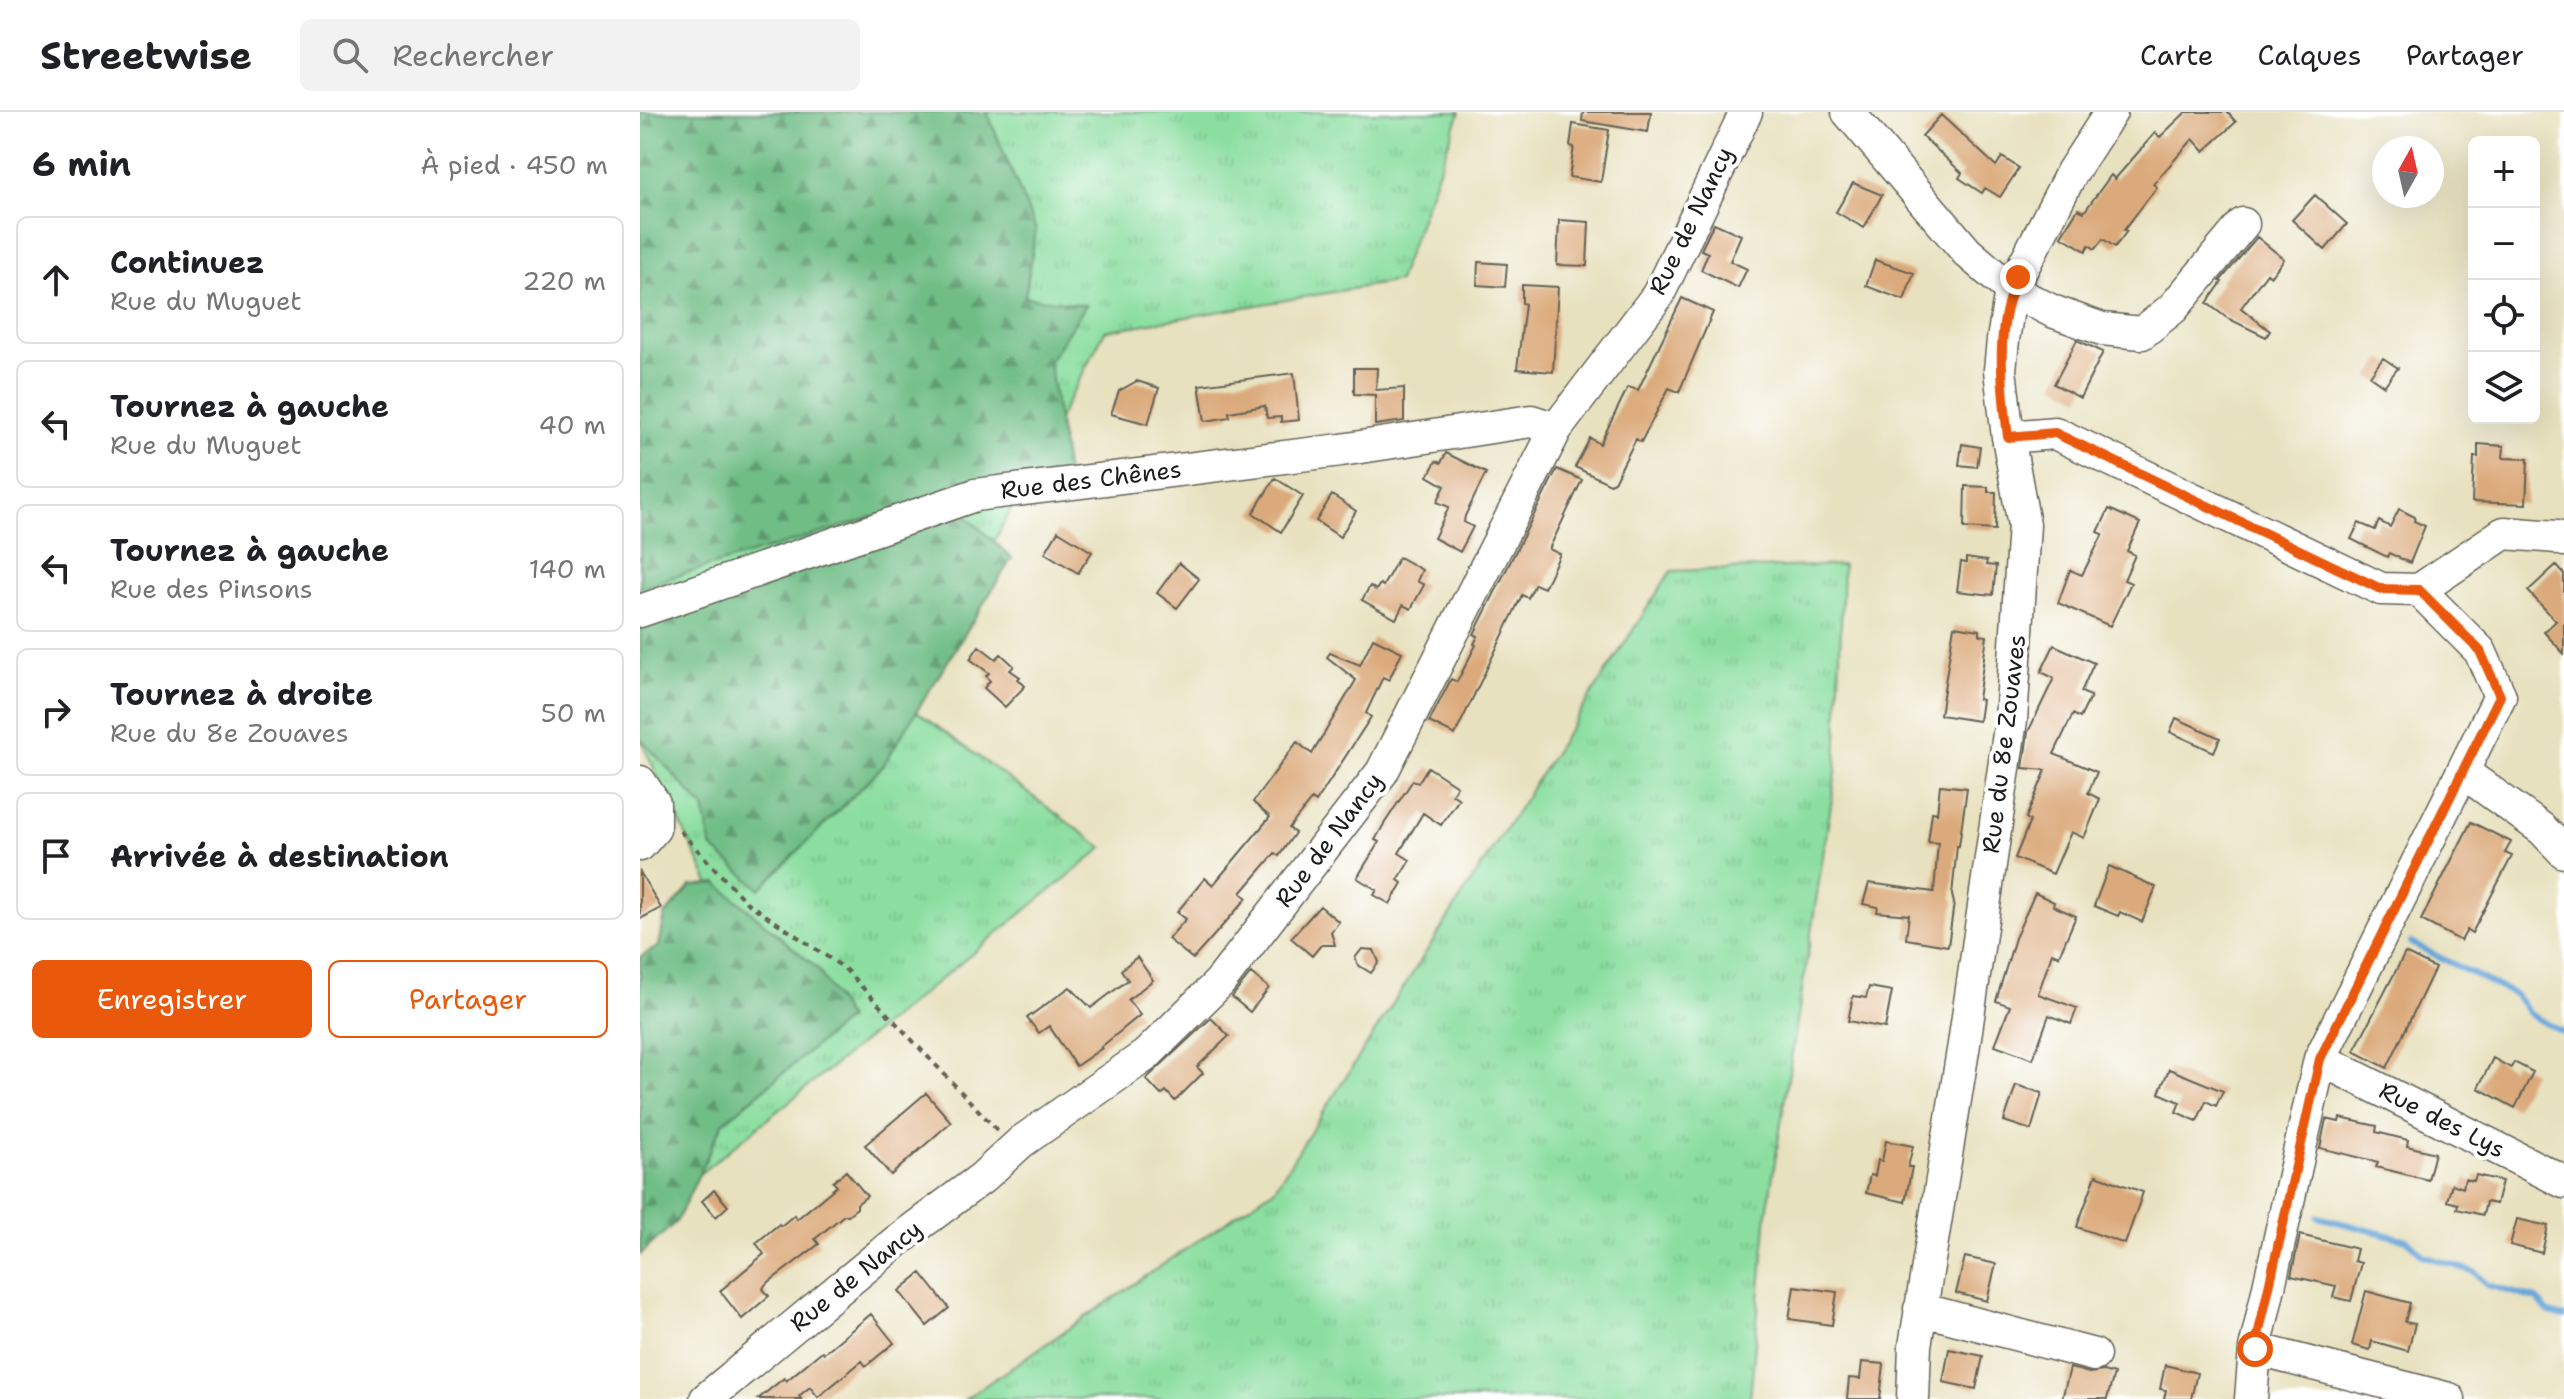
<!DOCTYPE html>
<html lang="fr">
<head>
<meta charset="utf-8">
<style>
	:root { --surface:#fff; --page:#f2f2f2; --text:#202124; --muted:#757577; --line:#e0e0e0; --accent:#ea580c }
	body { margin:0; font-family:"Shantell Sans",sans-serif; background:var(--page); color:var(--text) }
	.controls { position:absolute; right:24px; top:24px; display:grid; overflow:hidden; border-radius:12px; box-shadow:0 8px 32px #0002 }
	.controls button { width:72px; height:72px; display:grid; place-items:center; padding:0; border:0; border-bottom:2px solid var(--line); background:var(--surface); color:var(--text); font:40px sans-serif }
	.compass { position:absolute; left:1732px; top:24px; width:72px; height:72px; border-radius:50%; background:var(--surface); box-shadow:0 8px 32px #0002; rotate:8deg }
	.stop { position:absolute; width:24px; height:24px; margin:-18px; border:6px solid #ea580c; border-radius:50%; background:#fff }
	.stop.end { background:#ea580c; border-color:#fff; box-shadow:0 2px 8px #0008 }
	.list { margin:0; padding:0; list-style:none }
	h2 { display:flex; justify-content:space-between; align-items:center; height:104px; margin:0; padding:0 32px; font-size:34px }
	h2 small { font-size:26px; font-weight:400; color:var(--muted) }
	.list li { display:grid; grid-template-columns:52px 1fr auto; gap:24px; align-items:center; box-sizing:border-box; height:128px; margin:0 16px 16px; padding:0 16px; border:2px solid var(--line); border-radius:12px }
	.list b { display:block; font-size:30px; white-space:nowrap }
	.list p { margin:0; font-size:26px; white-space:nowrap; color:var(--muted) }
	.list em { font-size:26px; font-style:normal; color:var(--muted) }
	.actions { display:flex; gap:16px; padding:24px 32px }
	.actions a { flex:1; padding:18px 0; border:2px solid var(--accent); border-radius:12px; text-align:center; font-size:28px; color:var(--accent) }
	.actions .main { background:var(--accent); color:#fff }
	.icon { flex:none; width:44px; height:44px; fill:none; stroke:currentColor; stroke-width:2; stroke-linecap:round; stroke-linejoin:round }
	.map { position:relative; flex:none; width:1924px; height:1287px; overflow:hidden }
	header { display:flex; align-items:center; gap:48px; box-sizing:border-box; height:112px; padding:0 40px; background:var(--surface); border-bottom:2px solid var(--line) }
	header strong { font-size:38px }
	nav { display:flex; gap:44px; margin-inline-start:auto; font-size:28px }
	.search { width:560px; height:72px; background:var(--page); display:flex; align-items:center; gap:20px; box-sizing:border-box; padding:0 28px; border-radius:12px; color:var(--muted); font-size:30px }
	main { display:flex }
	aside { flex:1; background:var(--surface) }
	.map>svg:first-child { display:block }
	.grass { fill:url(#grass-tufts); stroke:#547d5e; stroke-width:2 }
	.forest { fill:url(#forest-firs); stroke:#466c51; stroke-width:2 }
	.lines { fill:none; stroke-linecap:round; stroke-linejoin:round }
	.stream { stroke:#66a5d9; stroke-width:6 }
	.building { fill:#dbaa7c }
	.minor-casing { stroke:#636155; stroke-width:35 }
	.path { stroke:#636155; stroke-width:4; stroke-dasharray:6 6; stroke-linecap:butt }
	.minor { stroke:#fff; stroke-width:32 }
	.route { stroke:#ea580c; stroke-width:10 }
	.labels { text-anchor:middle; dominant-baseline:central; stroke-width:8; stroke-linejoin:round; paint-order:stroke }
	.street-label { font-size:24px; fill:#1c1c1c; stroke:#fff }
</style>
</head>
<body>
<header>
<strong>Streetwise</strong>
<div class="search"><svg class="icon" aria-label="search" viewBox="0 0 24 24"><circle cx="10" cy="10" r="6"/><path d="M15 15l6 6"/></svg>Rechercher</div>
<nav><a>Carte</a><a>Calques</a><a>Partager</a></nav>
</header>
<main>
<aside>
<h2>6 min<small>À pied · 450 m</small></h2>
<ul class="list">
<li><svg class="icon" aria-label="ahead" viewBox="0 0 24 24"><path d="M12 20V5M6 11l6-6 6 6"/></svg><div><b>Continuez</b><p>Rue du Muguet</p></div><em>220 m</em></li>
<li><svg class="icon" aria-label="left" viewBox="0 0 24 24"><path d="M17 20v-9H6M10 6l-5 5 5 5"/></svg><div><b>Tournez à gauche</b><p>Rue du Muguet</p></div><em>40 m</em></li>
<li><svg class="icon" aria-label="left" viewBox="0 0 24 24"><path d="M17 20v-9H6M10 6l-5 5 5 5"/></svg><div><b>Tournez à gauche</b><p>Rue des Pinsons</p></div><em>140 m</em></li>
<li><svg class="icon" aria-label="right" viewBox="0 0 24 24"><path d="M7 20v-9h11M14 6l5 5-5 5"/></svg><div><b>Tournez à droite</b><p>Rue du 8e Zouaves</p></div><em>50 m</em></li>
<li><svg class="icon" aria-label="arrive" viewBox="0 0 24 24"><path d="M6 21V4h12l-3 4 3 4H6"/></svg><div><b>Arrivée à destination</b></div></li>
</ul>
<div class="actions"><a class="main">Enregistrer</a><a>Partager</a></div>
</aside>
<div class="map">
<svg width="1924" height="1287" viewBox="0 0 1924 1287">
	<defs>
		<pattern id="grass-tufts" width="24" height="20" patternUnits="userSpaceOnUse" patternTransform="scale(2)"><rect width="24" height="20" fill="#8bdea0"/><path d="M3 7l-1-3M5 7V3M7 7l1-3M15 17l-1-3M17 17v-4M19 17l1-3" fill="none" stroke="#77be89"/></pattern>
		<pattern id="forest-firs" width="22" height="20" patternUnits="userSpaceOnUse" patternTransform="scale(2)"><rect width="22" height="20" fill="#70bd86"/><path d="M5 1l3.5 6h-7zM16 11l3.5 6h-7z" fill="#5b996d"/></pattern>
	</defs>
	<rect width="100%" height="100%" fill="#fff"/>
	<filter id="ink" filterUnits="userSpaceOnUse"><feTurbulence type="fractalNoise" baseFrequency=".0125" numOctaves="2"/><feDisplacementMap in="SourceGraphic" scale="16" xChannelSelector="R" yChannelSelector="G"/><feConvolveMatrix kernelMatrix="1 2 1 2 8 2 1 2 1" color-interpolation-filters="sRGB"/></filter>
	<filter id="wash" filterUnits="userSpaceOnUse"><feTurbulence type="fractalNoise" baseFrequency=".006" numOctaves="4" result="noise"/><feDisplacementMap in="SourceGraphic" scale="32" xChannelSelector="R" yChannelSelector="G"/><feGaussianBlur stdDeviation="1.8" result="paint"/><feColorMatrix in="noise" values="0 0 0 0 0 0 0 0 0 0 0 0 0 0 0 0 0 1.4 0 .05"/><feComposite in="paint" operator="in"/></filter>
	<g filter="url(#wash)">
		<rect width="100%" height="100%" fill="#e8e1bf"/>
		<!-- grass -->
		<path class="grass" d="M0,0H820L758,169L465,219L268,593L463,736L0,1110L83,800L0,627Z
			M1203,453L1196,661L1127,1101L1110,1287H325L634,1077L1031,459Z"/>
		<!-- forest -->
		<path class="forest" d="M0,0H347L396,118L385,185L446,193L409,249L427,361L225,408L0,475Z
			M325,403L372,446L242,655L120,777L71,735L64,696L0,626V509Z
			M77,771L178,857L208,907L83,1011L37,1109L0,1143V845L19,834L25,803L51,774Z"/>
		<g class="lines">
			<!-- stream -->
			<path class="stream" d="M1771,831L1875,883L1891,903L1924,921
				M1678,1105L1767,1128L1784,1144L1835,1160L1847,1173L1896,1187L1909,1201L1924,1205"/>
		</g>
		<g id="blocks">
			<!-- building -->
			<path class="building" d="M943,0H1011L1008,20L942,9Z
				M1546,0H1587L1596,10L1564,39L1553,27L1513,72L1517,75L1484,118L1487,119L1475,135L1463,127L1455,137L1449,133L1446,139L1421,124L1438,97L1444,100L1471,63L1475,67L1515,21L1520,25Z
				M1301,3L1356,54L1362,45L1379,56L1360,85L1345,76L1342,81L1319,66L1322,61L1282,24Z
				M933,12L969,18L961,70L929,65L934,35L930,34Z
				M1213,71L1242,83L1224,116L1196,100Z
				M1675,83L1707,112L1685,138L1652,108Z
				M919,108L949,110L947,154L917,153Z
				M1074,111L1101,123L1090,149L1107,157L1098,176L1061,158L1068,141L1061,138Z
				M1617,125L1644,147L1631,164L1627,161L1601,196L1630,219L1626,225L1587,206L1567,191L1582,170L1580,169Z
				M1235,148L1274,161L1264,188L1226,174Z
				M838,150L867,152L865,175L837,173Z
				M882,173L918,175L913,260L877,257L885,192L882,191Z
				M1042,186L1073,200L1039,280L1029,276L1001,330L996,327L974,370L970,372L935,355L950,326L960,332L988,275L998,278Z
				M1437,228L1463,240L1440,286L1414,272Z
				M1743,246L1758,256L1744,274L1730,264Z
				M714,256H737L736,278L764,276V309L735,313V283L714,282Z
				M654,261L659,308L641,310V305L627,306L625,294L589,300L590,305L565,309L559,273Z
				M497,269L519,276L508,312L471,302L479,279Z
				M1322,332L1340,335L1337,355L1319,353Z
				M1838,332L1864,334L1863,346L1888,347L1886,392L1832,390L1834,345H1838Z
				M806,341L846,361L825,404L824,410L833,415L820,440L794,426L809,395L797,390L805,374L788,364L796,349L801,351Z
				M917,357L942,368L909,437L920,442L904,476L895,472L888,486L882,483L815,623L789,610L811,567L817,570L836,533L834,532L838,524L834,522Z
				M635,366L663,384L641,420L613,401Z
				M1325,374L1348,375V380H1356L1355,418L1324,416Z
				M692,383L716,399L700,425L676,409Z
				M1469,397L1500,411L1487,439L1495,443L1484,468L1491,471L1470,514L1418,491L1430,458L1442,463L1463,422L1458,420Z
				M1759,397L1775,405L1774,409L1785,414L1770,451L1749,441L1747,445L1711,427L1719,411L1735,418L1739,409L1750,415Z
				M418,419L452,440L438,461L405,441Z
				M759,445L782,458L777,469L784,473L771,497L763,493L756,507L722,488L730,474L736,478L740,472L743,474Z
				M1326,446L1347,449L1346,453L1356,454L1353,483L1317,479L1321,450L1326,451Z
				M539,451L559,467L537,496L517,481Z
				M1916,453L1924,462V542L1904,520L1916,509L1888,479Z
				M1314,514L1340,518V523L1347,524L1338,587L1342,588L1339,609L1300,603Z
				M733,526L762,540L749,568L743,565L726,601L731,605L676,690L672,687L649,716L655,721L639,744L635,741L601,781L607,786L553,847L528,827L546,807L537,800L565,766L573,773L630,705L613,690L657,630L672,642L716,568L687,545L690,541L720,553Z
				M1414,533L1454,551L1441,580L1451,584L1440,606L1433,602L1414,642L1457,660L1448,681L1460,687L1444,726L1431,720L1413,762L1375,746L1390,709L1386,706L1406,658L1383,656L1388,620L1414,566L1401,560Z
				M339,534L356,547L361,542L374,554L370,558L380,565L378,567L385,574L365,595L344,576L350,569L346,564L349,561L330,547Z
				M1536,606L1580,626L1574,640L1530,620Z
				M788,655L817,674L812,682L819,687L801,713L783,701L759,741L770,748L758,768L762,771L750,792L734,783L737,778L717,766L739,730L735,728L744,712L773,668L778,671Z
				M1300,673L1327,676L1319,734H1317L1312,783L1314,791L1308,834L1266,827L1269,803L1237,800L1238,795L1223,792L1229,771L1294,780L1298,731L1288,730L1292,700L1297,701Z
				M1831,710L1871,730L1865,741L1872,744L1832,821L1827,818L1821,829L1781,808Z
				M1469,754L1516,775L1502,810L1480,800L1478,804L1454,794Z
				M0,760L21,796L0,807Z
				M1395,781L1414,790L1413,794L1436,804L1419,844L1412,841L1398,882L1437,896L1431,912L1409,903L1393,947L1355,933L1370,894L1356,889L1375,826Z
				M680,794L699,810L691,820L695,833H681L672,844L651,826Z
				M722,837L734,838L739,850L731,861L718,853L715,846Z
				M1765,841L1795,856L1747,956L1714,939Z
				M497,845L513,868L488,888L500,903L461,935L462,936L436,954L409,914L399,921L387,906L430,875L451,896L488,868L481,858Z
				M611,861L629,876L610,900L592,885Z
				M1229,875L1252,879L1245,916L1208,909L1213,884L1226,886Z
				M571,906L589,924L557,955L563,961L535,989L526,979L521,983L506,967Z
				M1853,946L1871,956L1874,950L1893,960L1875,996L1838,976Z
				M1529,957L1583,979L1576,994L1566,989L1557,1009L1536,1000L1540,990L1519,981Z
				M1376,973L1402,981L1391,1018L1364,1009Z
				M286,981L311,1010L251,1063L225,1033Z
				M1700,1006L1737,1014L1736,1020L1768,1028L1767,1034L1795,1041L1788,1068L1736,1055L1738,1050L1680,1036L1686,1007L1699,1010Z
				M1246,1029L1273,1034L1268,1055H1272L1265,1090L1226,1081L1230,1063L1235,1064L1238,1048L1242,1049Z
				M206,1059L227,1084L217,1092V1096L208,1103H204L175,1127L179,1132L125,1173L123,1177L129,1184L102,1207L80,1179L124,1142L116,1131L139,1112L141,1114L154,1103L157,1107L197,1074L193,1070Z
				M1456,1063L1503,1080L1485,1132L1437,1115Z
				M1836,1063L1862,1069L1856,1092L1846,1090L1843,1103L1817,1097L1818,1092L1807,1089L1812,1072L1823,1076L1825,1067L1834,1069Z
				M74,1078L88,1094L76,1105L62,1089Z
				M1877,1107L1908,1114L1902,1141L1870,1133Z
				M1660,1123L1717,1137L1714,1149L1721,1151L1711,1189L1693,1185L1696,1174L1651,1164Z
				M1325,1145L1356,1152L1347,1189L1316,1181Z
				M281,1161L309,1196L287,1214L259,1179Z
				M1154,1174L1197,1180L1192,1213L1149,1207Z
				M1726,1179L1770,1191L1765,1210L1775,1212L1768,1239L1732,1229L1730,1238L1712,1233Z
				M231,1202L254,1231L226,1254L222,1249L178,1285L170,1275L159,1284L161,1287H118L144,1266L146,1269L182,1239L184,1241Z
				M1309,1237L1343,1244L1336,1277L1303,1270Z
				M1222,1250L1244,1252L1240,1287H1207L1209,1266L1220,1267Z
				M1525,1253L1557,1261L1551,1287H1524L1526,1278L1520,1277Z
				M1430,1256L1449,1261L1463,1259L1474,1262L1467,1287H1422Z"/>
		</g>
	</g>
	<g filter="url(#ink)">
		<use href="#blocks" fill-opacity="0" stroke="#636155" stroke-width="2"/>
		<g class="lines">
			<!-- minor casing -->
			<g class="minor-casing">
				<path id="minor" d="M1208,0L1327,140L1371,178L1412,199L1462,217L1502,221L1533,196L1603,112
					M1368,325L1415,321L1741,477L1779,478
					M1779,478L1864,421L1917,425L1924,428
					M0,499L335,383L701,338L891,309L916,317
					M1823,660L1902,717L1924,740
					M0,670L14,691V717L0,733
					M1680,947L1924,1070
					M1280,1197L1454,1243
					M1615,1237L1809,1287
					M66,1287L257,1129L342,1066L381,1030L506,943L580,870L742,660L916,317L1018,183L1106,0
					M1273,1287L1275,1234L1324,932L1371,608L1384,413L1368,325L1360,258L1363,228L1371,178L1432,60L1471,0
					M1611,1287L1615,1237L1680,947L1860,584L1840,539L1779,478"/>
			</g>
			<!-- path -->
			<path class="path" d="M40,719L106,790L204,856L358,1019"/>
			<!-- minor -->
			<use href="#minor" class="minor"/>
		</g>
	</g>
	<g class="lines" filter="url(#ink)">
		<!-- route -->
		<path class="route" d="M1378,165C1354,213 1362,274 1368,325L1415,321L1741,477L1779,478L1840,539L1860,584L1680,947L1615,1237"/>
	</g>
	<g class="labels">
		<!-- street labels -->
		<g class="street-label">
			<text transform="translate(1051 109) rotate(-64)">Rue de Nancy</text>
			<text transform="translate(451 368) rotate(-7)">Rue des Chênes</text>
			<text transform="translate(1364 632) rotate(-83)">Rue du 8e Zouaves</text>
			<text transform="translate(689 728) rotate(-53)">Rue de Nancy</text>
			<text transform="translate(1802 1008) rotate(27)">Rue des Lys</text>
			<text transform="translate(216 1164) rotate(-39)">Rue de Nancy</text>
		</g>
	</g>
</svg>
<div class="controls">
<button>+</button>
<button>−</button>
<button><svg class="icon" aria-label="locate" viewBox="0 0 24 24"><circle cx="12" cy="12" r="6"/><path d="M12 2v4M12 18v4M2 12h4M18 12h4"/></svg></button>
<button><svg class="icon" aria-label="layers" viewBox="0 0 24 24"><path d="M12 4l9 5-9 5-9-5zM3 14l9 5 9-5"/></svg></button>
</div>
<svg class="compass" viewBox="-18 -18 36 36"><path d="M0-13l5 13h-10z" fill="#e53935"/><path d="M0 13l5-13h-10z" fill="#757577"/></svg>
<div class="stop" style="left:1615px;top:1237px"></div>
<div class="stop end" style="left:1378px;top:165px"></div>
</div>
</main>
</body>
</html>
